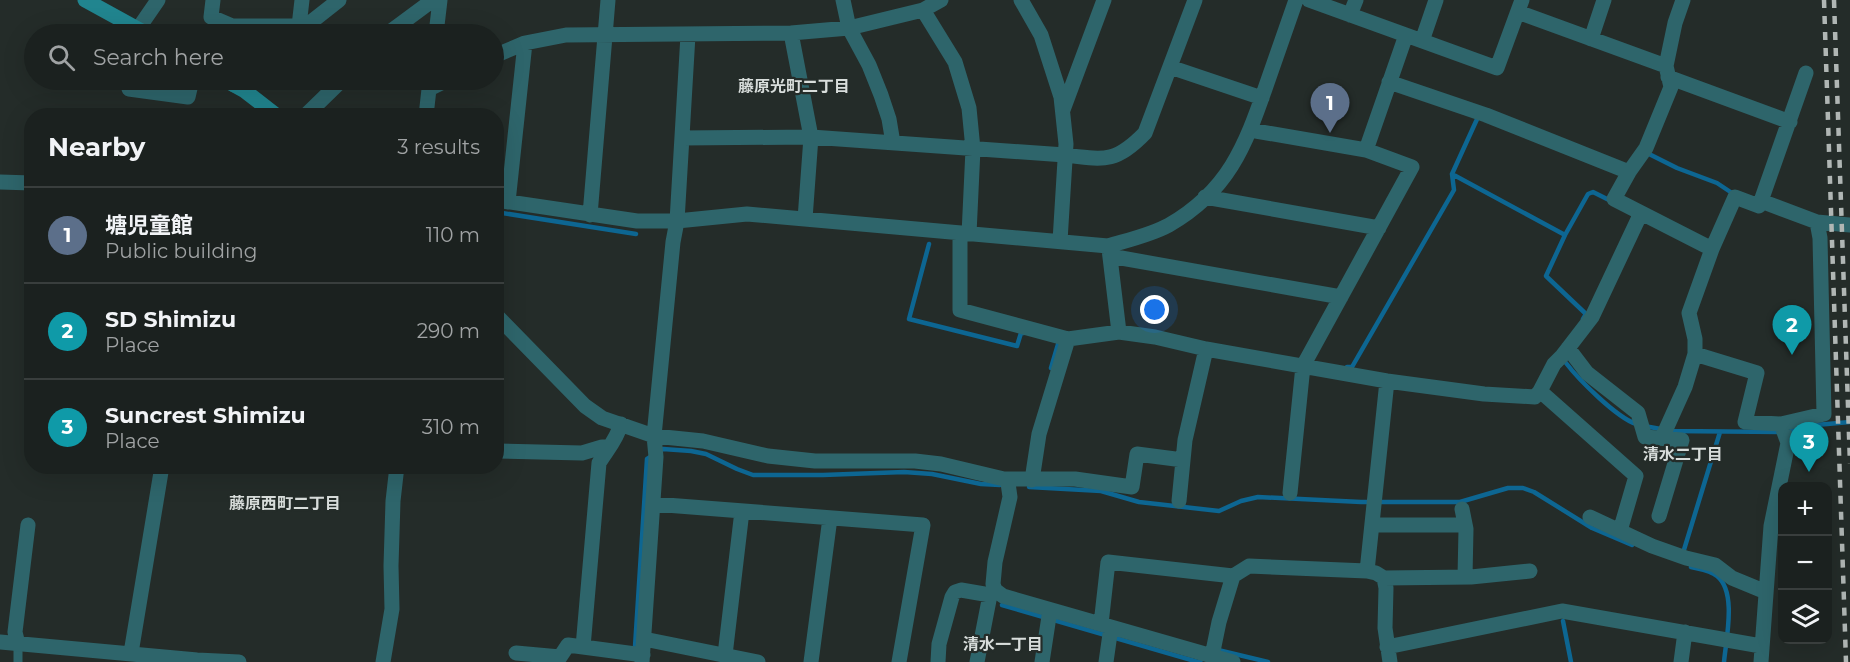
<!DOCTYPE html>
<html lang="en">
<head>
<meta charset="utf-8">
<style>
	:root { --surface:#1b211f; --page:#282e2c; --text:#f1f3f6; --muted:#a0a3a4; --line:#393e3d; --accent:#f29aad }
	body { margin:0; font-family:Montserrat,"Noto Sans JP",sans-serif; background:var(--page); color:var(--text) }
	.controls { position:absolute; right:18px; bottom:18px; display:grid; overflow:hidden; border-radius:12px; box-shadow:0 6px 24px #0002 }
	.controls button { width:54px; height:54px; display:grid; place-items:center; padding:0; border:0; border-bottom:2px solid var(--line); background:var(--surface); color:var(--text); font:30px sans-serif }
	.you { position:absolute; left:1155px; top:310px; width:21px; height:21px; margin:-15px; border:4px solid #fff; border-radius:50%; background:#1a73e8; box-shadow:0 0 0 9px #1a73e833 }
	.badge { display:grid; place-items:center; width:39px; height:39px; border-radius:50%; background:var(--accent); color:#fff; font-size:20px; font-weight:700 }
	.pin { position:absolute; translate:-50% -50px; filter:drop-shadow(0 2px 3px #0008) }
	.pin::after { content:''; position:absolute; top:32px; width:21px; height:18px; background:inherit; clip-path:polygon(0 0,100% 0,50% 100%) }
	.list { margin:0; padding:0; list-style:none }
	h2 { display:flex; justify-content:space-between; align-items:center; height:78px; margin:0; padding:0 24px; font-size:26px }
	h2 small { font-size:20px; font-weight:400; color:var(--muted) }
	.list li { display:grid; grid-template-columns:39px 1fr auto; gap:18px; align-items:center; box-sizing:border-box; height:96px; padding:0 24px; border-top:2px solid var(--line) }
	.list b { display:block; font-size:22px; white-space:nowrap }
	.list p { margin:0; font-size:20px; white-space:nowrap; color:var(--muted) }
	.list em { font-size:20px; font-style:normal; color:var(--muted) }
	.icon { flex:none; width:33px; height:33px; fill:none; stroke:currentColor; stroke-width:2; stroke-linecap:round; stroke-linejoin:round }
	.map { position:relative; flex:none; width:1850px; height:662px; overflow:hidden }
	.search { position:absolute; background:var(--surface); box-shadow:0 6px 24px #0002; left:24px; top:24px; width:480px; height:66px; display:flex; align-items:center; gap:15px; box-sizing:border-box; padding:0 21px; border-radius:33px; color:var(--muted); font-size:22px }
	.panel { position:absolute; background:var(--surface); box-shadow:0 6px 24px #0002; left:24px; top:108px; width:480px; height:366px; border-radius:24px }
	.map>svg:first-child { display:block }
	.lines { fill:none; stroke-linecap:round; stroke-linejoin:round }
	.stream { stroke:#0d6692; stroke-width:4.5 }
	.lane { stroke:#2e656b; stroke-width:9 }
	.street { stroke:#2e656b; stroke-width:15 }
	.secondary { stroke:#21858f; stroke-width:15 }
	.rail { stroke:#b0b6b4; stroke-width:4.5; stroke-dasharray:8 8; stroke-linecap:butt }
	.labels { text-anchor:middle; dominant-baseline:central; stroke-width:4.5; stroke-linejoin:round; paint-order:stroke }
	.neighbourhood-label { font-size:16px; font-weight:bold; fill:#d8dddb; stroke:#242c29 }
</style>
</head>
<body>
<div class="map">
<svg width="1850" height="662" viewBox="0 0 1850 662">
	<rect width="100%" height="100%" fill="#242c29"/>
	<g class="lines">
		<!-- stream -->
		<path class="stream" d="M1478,117L1452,174L1565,235L1546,276L1586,314L1583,319
			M1647,153L1677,168L1717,183L1732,193
			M496,212L636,234
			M1565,235L1588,194L1593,192L1609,200V198
			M929,244L909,319L1017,346L1021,333H1024
			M1566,363C1579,380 1616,417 1636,424
			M1347,367H1352L1454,190L1452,174
			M1051,368L1059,341H1061
			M1644,426L1672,431L1780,432
			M1788,432L1816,425L1850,422
			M1029,487L1101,491L1139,502L1219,511L1241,501L1258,497L1361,502H1460L1508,488H1523L1534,492L1592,528L1632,545
			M1683,553L1720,432
			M1691,567C1699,569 1710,570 1717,576C1737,592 1726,639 1724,662
			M1002,605L1198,662L1201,660
			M1563,621L1571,662
			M635,647L647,459L663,449L691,451L706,454L737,469L753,475H823L904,472L932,474L981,484L1000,485
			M1218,650L1268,662"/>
		<!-- lane -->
		<path class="lane" d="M18,662V644"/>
		<!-- street -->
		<path class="street" d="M213,0L211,17L232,26H306L339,0
			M843,0L849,28L869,65L881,95L889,119L893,143
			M1021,0L1041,35L1061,97L1066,144L1060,241
			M1309,0L1497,68L1522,0
			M1683,0L1675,23L1666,66L1671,87L1646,148L1629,172L1614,199L1712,249
			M923,10L955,62L969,108L973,149L969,234
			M1518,12L1666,66
			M1350,15L1356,0
			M299,26L302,0
			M138,29L158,0
			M791,33L811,137L805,219
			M387,34L433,0
			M436,34L440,0
			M1591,39L1604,0
			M1422,41L1436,0
			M494,56L525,43L566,35L791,33L849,28L923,10L941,0
			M1170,67L1262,98
			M1668,77L1790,122
			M301,80H341
			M1389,82L1486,115L1629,172
			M234,85L279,80
			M129,89L188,97L192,80
			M429,89L447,80
			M1063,110L1104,0
			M305,116L342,80
			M426,116L430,80
			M1250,130L1366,150L1412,167L1303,366L1290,493
			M682,138L811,137L1065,155C1105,160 1116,163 1145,133L1195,0
			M1366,150L1406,35
			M0,182L32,183
			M1205,197L1379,228
			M496,200L637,221H677L747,214L1108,246C1128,240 1151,235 1169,225C1228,191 1245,147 1266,86C1276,58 1286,29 1296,0
			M1761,201L1806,73
			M508,202L525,43
			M590,215L608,0
			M960,233V310L1068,339
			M1109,249L1119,332
			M1110,256L1341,297
			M496,315L585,406L602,418L654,436L703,441L768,456L815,461H915L941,464L1004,479L1008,483L1010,497L995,562L993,584L995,590L1003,596L1233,662
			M1568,348L1587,373L1638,413L1645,437L1682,440L1659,516
			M1695,354L1757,373L1745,422L1781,424L1824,414L1820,238L1817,222
			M1540,391L1636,476L1620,531
			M1662,438L1685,387L1695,354V339L1689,313L1712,249L1735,197L1759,206L1761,201L1817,222L1850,225
			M496,451L582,453L602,447H609
			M1004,479H1075L1132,487L1137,454L1183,460
			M1032,480L1039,434L1068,339L1119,332L1155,337L1206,349L1387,381L1484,394L1535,397L1540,391L1554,364L1562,356L1592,317L1641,213
			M1179,501L1185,440L1206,349
			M653,504L923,525L899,662
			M1462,509L1466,529L1465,577
			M1590,517L1652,546L1686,558L1715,565L1732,578L1766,592
			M1372,525H1465
			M1367,571L1387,381
			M1384,578L1471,577L1530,571
			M1101,624L1108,562L1233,576L1249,566L1367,571L1376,573L1384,578L1386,588L1385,628L1390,662
			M644,639L758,662
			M0,642L197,660L239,662
			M18,644L15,632L28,525
			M583,647L599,463C607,450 617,439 621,424
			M1387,647L1562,611L1761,646
			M131,653L162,466
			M516,653L560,657L568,645L643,655
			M725,655L742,511
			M1212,656L1219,622L1233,576
			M383,662L392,609L391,566L393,501L397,466
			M642,662L656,457L654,436L673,242L677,221L688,35
			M811,662L830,518
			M938,662L939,644L952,597L955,592L961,590L990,595L995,590
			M977,662L990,595
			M1042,662L1050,610
			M1106,662L1111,627
			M1681,662L1685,632
			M1761,662L1771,526L1788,443L1781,424"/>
		<!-- secondary -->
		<path class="secondary" d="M85,0L147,34
			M225,80L245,91L277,116"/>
		<!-- rail -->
		<path class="rail" d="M1824,0L1846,662
			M1834,0L1850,464"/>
	</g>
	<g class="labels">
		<!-- neighbourhood labels -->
		<g class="neighbourhood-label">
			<text x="794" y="86">藤原光町二丁目</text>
			<text x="1683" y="454">清水二丁目</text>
			<text x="285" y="503">藤原西町二丁目</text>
			<text x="1003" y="644">清水一丁目</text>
		</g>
	</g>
</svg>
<div class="controls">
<button>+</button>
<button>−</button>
<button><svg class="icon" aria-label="layers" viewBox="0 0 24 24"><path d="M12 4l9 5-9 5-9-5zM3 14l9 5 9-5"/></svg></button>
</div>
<div class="you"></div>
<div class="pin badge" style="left:1330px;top:133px;background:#5c6f8a">1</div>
<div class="pin badge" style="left:1792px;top:355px;background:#0f9aa8">2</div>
<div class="pin badge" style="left:1809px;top:472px;background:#0f9aa8">3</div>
<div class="search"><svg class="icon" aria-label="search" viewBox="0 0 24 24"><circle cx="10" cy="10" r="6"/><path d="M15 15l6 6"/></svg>Search here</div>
<section class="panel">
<h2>Nearby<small>3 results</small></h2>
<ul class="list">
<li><span class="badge" style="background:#5c6f8a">1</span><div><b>塘児童館</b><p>Public building</p></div><em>110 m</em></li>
<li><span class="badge" style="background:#0f9aa8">2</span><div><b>SD Shimizu</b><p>Place</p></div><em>290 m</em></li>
<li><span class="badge" style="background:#0f9aa8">3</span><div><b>Suncrest Shimizu</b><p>Place</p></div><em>310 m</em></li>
</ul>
</section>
</div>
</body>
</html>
